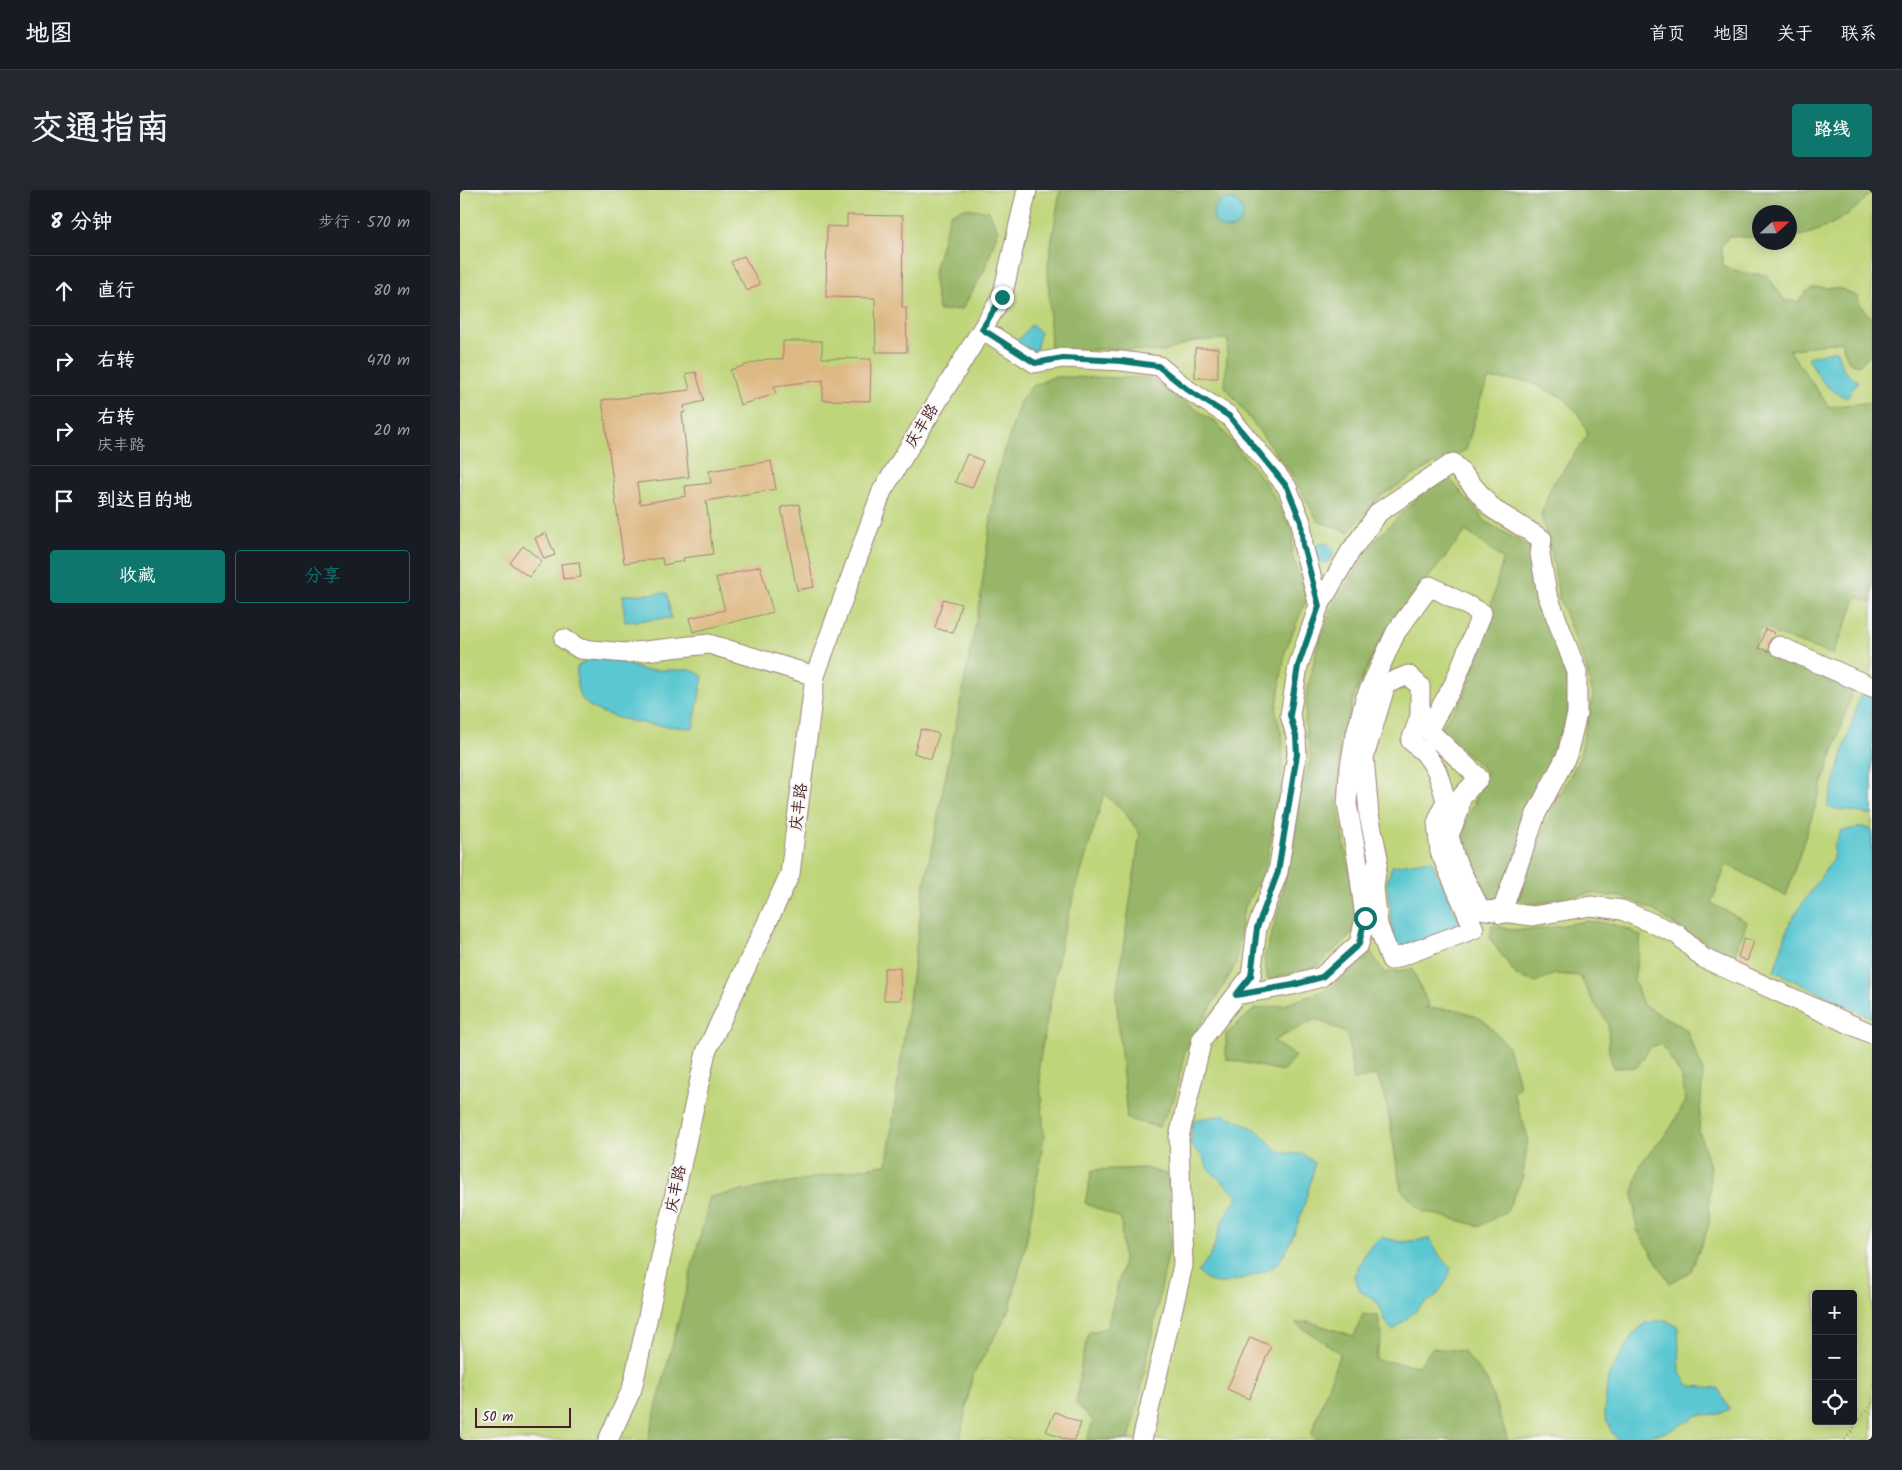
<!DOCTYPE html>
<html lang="zh">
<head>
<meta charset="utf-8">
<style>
	:root { --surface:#171b24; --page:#242831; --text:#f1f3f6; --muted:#9ea1a6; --line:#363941; --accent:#0f766e }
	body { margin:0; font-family:Kalam,"LXGW WenKai TC",sans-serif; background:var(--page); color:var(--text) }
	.controls { position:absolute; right:15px; bottom:15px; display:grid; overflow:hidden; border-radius:5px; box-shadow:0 2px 12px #0003 }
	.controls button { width:45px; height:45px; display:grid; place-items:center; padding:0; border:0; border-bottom:1px solid var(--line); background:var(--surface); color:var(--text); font:25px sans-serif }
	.compass { position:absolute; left:1292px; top:15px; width:45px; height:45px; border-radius:50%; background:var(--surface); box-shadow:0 2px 12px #0003; rotate:68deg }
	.scale { position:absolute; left:15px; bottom:12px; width:96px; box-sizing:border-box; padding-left:5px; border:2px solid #4a1f2b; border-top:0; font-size:14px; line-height:18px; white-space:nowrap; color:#4a1f2b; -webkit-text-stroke:4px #f6f6f2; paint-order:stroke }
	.stop { position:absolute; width:15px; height:15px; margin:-11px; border:4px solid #0f766e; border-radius:50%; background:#fff }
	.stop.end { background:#0f766e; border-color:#fff; box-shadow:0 1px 5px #0008 }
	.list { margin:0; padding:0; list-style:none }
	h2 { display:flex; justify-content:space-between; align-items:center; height:65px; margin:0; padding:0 20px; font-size:21px }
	h2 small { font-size:16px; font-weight:400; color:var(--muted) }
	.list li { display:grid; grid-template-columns:32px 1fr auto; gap:15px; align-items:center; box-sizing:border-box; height:70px; padding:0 20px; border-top:1px solid var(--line) }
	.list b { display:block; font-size:19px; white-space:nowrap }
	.list p { margin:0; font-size:16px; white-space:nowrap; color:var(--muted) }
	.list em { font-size:16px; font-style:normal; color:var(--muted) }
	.actions { display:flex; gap:10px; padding:15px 20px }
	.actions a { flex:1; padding:11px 0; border:1px solid var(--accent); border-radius:5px; text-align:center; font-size:18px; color:var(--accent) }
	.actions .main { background:var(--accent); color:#fff }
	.icon { flex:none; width:28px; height:28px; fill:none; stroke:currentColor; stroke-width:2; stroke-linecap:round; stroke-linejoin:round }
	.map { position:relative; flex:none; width:1412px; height:1250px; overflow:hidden; border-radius:5px }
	header { display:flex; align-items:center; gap:30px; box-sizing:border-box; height:70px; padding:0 25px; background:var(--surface); border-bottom:1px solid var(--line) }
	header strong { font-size:24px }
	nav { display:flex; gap:28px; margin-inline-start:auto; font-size:18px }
	.intro { display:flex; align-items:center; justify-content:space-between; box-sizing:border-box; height:120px; padding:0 30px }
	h1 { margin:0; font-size:35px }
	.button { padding:12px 22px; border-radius:5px; background:var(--accent); color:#fff; font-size:18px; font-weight:700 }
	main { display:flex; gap:30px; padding:0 30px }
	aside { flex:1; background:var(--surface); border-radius:5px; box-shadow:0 2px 12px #0003 }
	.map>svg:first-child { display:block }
	.green { fill:#bfd579; stroke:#847a52; fill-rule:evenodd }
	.forest { fill:#97b669; stroke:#706a4a }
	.water { fill:#5ac7d1; stroke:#52737e }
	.building { fill:#deb782 }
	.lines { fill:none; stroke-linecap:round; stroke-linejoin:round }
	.minor-casing { stroke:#9d7f76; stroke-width:21 }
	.path { stroke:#9d7f76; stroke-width:2.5; stroke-dasharray:1 4; stroke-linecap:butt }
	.minor { stroke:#fff; stroke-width:19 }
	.route { stroke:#0f766e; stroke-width:6 }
	.labels { text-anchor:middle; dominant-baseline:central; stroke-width:4; stroke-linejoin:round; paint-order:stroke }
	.street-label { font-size:16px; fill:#4a1f2b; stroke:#f6f6f2 }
</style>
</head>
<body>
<header>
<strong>地图</strong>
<nav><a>首页</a><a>地图</a><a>关于</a><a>联系</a></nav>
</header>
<div class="intro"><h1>交通指南</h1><a class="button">路线</a></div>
<main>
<aside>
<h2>8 分钟<small>步行 · 570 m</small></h2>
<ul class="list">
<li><svg class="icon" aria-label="ahead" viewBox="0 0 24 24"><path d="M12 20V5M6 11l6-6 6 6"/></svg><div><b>直行</b></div><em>80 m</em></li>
<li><svg class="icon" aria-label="right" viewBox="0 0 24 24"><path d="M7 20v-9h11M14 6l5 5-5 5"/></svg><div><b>右转</b></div><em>470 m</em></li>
<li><svg class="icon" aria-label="right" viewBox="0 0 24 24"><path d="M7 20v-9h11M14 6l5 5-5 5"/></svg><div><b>右转</b><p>庆丰路</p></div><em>20 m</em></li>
<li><svg class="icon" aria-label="arrive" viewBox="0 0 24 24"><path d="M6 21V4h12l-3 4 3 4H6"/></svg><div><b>到达目的地</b></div></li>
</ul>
<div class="actions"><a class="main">收藏</a><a>分享</a></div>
</aside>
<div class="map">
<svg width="1412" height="1250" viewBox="0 0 1412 1250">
	<rect width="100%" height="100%" fill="#f6f6f2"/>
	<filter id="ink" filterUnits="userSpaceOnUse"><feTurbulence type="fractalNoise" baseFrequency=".02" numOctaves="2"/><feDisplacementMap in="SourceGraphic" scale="10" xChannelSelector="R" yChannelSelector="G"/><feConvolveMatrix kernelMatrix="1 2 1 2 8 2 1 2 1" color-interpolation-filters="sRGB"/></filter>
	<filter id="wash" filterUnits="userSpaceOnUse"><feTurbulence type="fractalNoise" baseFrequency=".0096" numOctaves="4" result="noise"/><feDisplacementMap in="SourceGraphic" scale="20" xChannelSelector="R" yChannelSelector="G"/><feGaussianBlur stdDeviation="1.12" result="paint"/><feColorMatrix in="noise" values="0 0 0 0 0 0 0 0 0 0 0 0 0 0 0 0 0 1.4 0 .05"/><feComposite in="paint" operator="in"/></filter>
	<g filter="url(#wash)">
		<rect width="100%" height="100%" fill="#f0dfc1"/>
		<!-- green -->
		<path class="green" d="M0,0H1412V1250H0ZM1300,22H1330V52H1300ZM1356,1104H1393V1231H1356Z"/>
		<!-- forest -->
		<path class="forest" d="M600,0H1412C1398,23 1356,46 1330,47V22H1300L1299,48L1269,46L1261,56L1263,77L1285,83L1307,85L1324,110L1338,112L1348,100L1356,97L1382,99L1397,107L1403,119L1412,128V163L1399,175L1389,172L1381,151L1329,160L1369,217L1412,212V413L1397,407L1373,465L1300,438L1293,459L1317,467L1393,500L1326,706L1267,674L1251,713L1287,732L1274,766L1249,758L1193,720L1166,708L1131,703L1096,711L1055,716L1089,626L1119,569L1133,506L1126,477L1099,408L1092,365L1081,325L1091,297L1128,245L1119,224L1103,208L1067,191L1029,189C1017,212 1014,236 1006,260L971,275L919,307L888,342L858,331L831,283L765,196L768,149L734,151L704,162L648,159L591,162L588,75Z
			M505,18L529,21L538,41L524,81L502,119L479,121L473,85L490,24Z
			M593,187L689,188L758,234L808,296L833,340L832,365L847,408L825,461L816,522L823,551L821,598L805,678L783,721L776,774L725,861L714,909L699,937L667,929L656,807L680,644L663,620L644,604L602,747L579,875L584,947L568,1044L550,1119L512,1187L500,1250H188L250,1007L427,974L464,697L520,411L536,288L560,212L571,197Z
			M989,288L1026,332L1071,358L1076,405L1105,475L1109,515L1102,556L1036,715L1021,705L1000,655L1006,632L1027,582L979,539L1002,510L1017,469L1043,369L1006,341L924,443L894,506L880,561L877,610L896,720L892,744L856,777L808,790L804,768L819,720L842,597L851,567L845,535L847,503L858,453L874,413L919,346L965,300Z
			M1127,731C1147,733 1164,735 1181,746L1174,790L1183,815L1226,839L1243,880L1239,941L1250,977L1249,1035L1231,1081L1210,1093L1177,1040L1173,1003L1181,973L1210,939L1226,911L1221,885L1201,854L1190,857L1177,877L1153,878L1149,861L1148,833L1132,810L1120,786L1095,784L1075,792L1057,786L1030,749L1032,735C1066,746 1093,736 1127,731Z
			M911,762L924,783L952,779L969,816L965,818L999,820L1022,829L1047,855L1060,896L1053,903L1068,947L1063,986L1047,1021L1020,1036L962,1021L941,1000L927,914L917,885L893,890L888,844L856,829L813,851L835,866L823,881L766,869V844L795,819L824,815L869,799Z
			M685,978L708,985L710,1054L681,1199L669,1250H627L633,1231L616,1213L622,1170L629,1142L647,1138L663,1074L661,1029L625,1013L632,980Z
			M903,1124L918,1126L922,1145L915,1170L959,1176L972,1158L1003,1161L1027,1190L1048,1250H861L851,1245L880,1163L835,1133L849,1132L894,1146Z"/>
		<!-- water -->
		<path class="water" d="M753 24a15 15 0 1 1 30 0a15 15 0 1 1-30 0Z
			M572,134L580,143L576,161L554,155Z
			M1376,160L1384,181L1398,191L1387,208C1363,197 1360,190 1348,167Z
			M853 363a10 10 0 1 1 20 0a10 10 0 1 1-20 0Z
			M207,403L211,428L165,432L163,405Z
			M128,469H152L183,480H231L243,486L233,538C207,537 134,531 121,507C115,497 117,488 117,477Z
			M1401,503L1412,507V625L1367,617Z
			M1403,637L1412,640V828L1314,781L1330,732L1373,669L1374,656L1381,641Z
			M971,670L1001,735L935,760L927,693L932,676Z
			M765,925L797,940L816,959L825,963L842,964L855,973C850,996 833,1063 813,1077C803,1083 789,1087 777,1090C760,1095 751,1095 738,1082L752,1063L762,1032L778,1006L748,979L743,967L730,955L733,930Z
			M921,1047L941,1052L970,1049L979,1065L991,1078L987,1090L975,1107L962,1115L933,1141C915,1123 930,1115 901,1102L894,1086L907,1060Z
			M1206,1130L1218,1137L1220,1183L1230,1196L1258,1198L1269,1219L1260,1224L1238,1225L1212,1240L1199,1244L1158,1250L1151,1241L1144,1223L1148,1187L1173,1144L1187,1132Z"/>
		<g id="blocks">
			<!-- building -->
			<path class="building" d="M387,25L443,26L442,117H446L447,162H416L415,108L366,107L367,36L387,37Z
				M284,66L300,94L287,101L271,72Z
				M323,151H362V168L411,169L410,211L363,210V190L314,196L316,204L280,215L270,180L306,169H323Z
				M735,158H758V188H735Z
				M236,182L244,211L224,216L225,222L222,223L229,287L177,293L180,314L226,306L225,296L251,293L249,281L311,271L316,299L246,311L253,364L223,368L224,371L203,375L202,368L164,373L142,210L230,200L226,184Z
				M507,264L523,271L512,298L495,292Z
				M339,314L354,397L337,400L321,317Z
				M86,343L95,365L84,369L75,348Z
				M63,356L82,371L69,387L50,373Z
				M119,372L121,387L103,389L101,374Z
				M300,376L313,422L233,442L229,428L265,420L256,388Z
				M483,409L501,414L493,443L475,438Z
				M1305,439L1315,443L1309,452V461L1299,458Z
				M461,539L479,544L471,569L454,563Z
				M1284,748L1294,751L1287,771L1278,767Z
				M424,778H440L441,810H424Z
				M790,1147L811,1156L789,1209L767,1199Z
				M595,1222L621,1233L614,1250H607L586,1241Z"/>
		</g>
	</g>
	<g filter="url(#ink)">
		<use href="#blocks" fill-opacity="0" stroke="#9d7f76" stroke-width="1"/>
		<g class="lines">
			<!-- minor casing -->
			<g class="minor-casing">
				<path id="minor" d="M522,139L575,173L603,168L662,171L699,176L728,200L769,226L827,297L841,332L843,355L859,416L838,476L830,525L836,546L837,564L818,682L797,738L791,786L742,849L719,947L723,1075L682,1250
					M859,416L890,362L919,322L993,273L1033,319L1082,349L1080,364L1087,404L1117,482V524L1107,565L1076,624L1041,724
					M104,449L120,459L166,463L249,454L355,486
					M1319,456L1412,497
					M948,485L960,496V526L951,551L965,563L977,581L986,610L977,633L980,662L1014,739L931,770L918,735L914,697L918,668L909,625L904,567L926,494Z
					M776,805L833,795L861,787L899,754L905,729L898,673L887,614L889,582L894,552L905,509L936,442L970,396L1022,423L994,494L968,540L1019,588L1001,607L999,621L989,645L995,669L1020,719L1073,726L1131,716L1162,720L1217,744L1243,768L1412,844
					M148,1250L172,1199L246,862L330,684L355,486L422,301L542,107L567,0"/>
			</g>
			<!-- path -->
			<path class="path" d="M1385,1250L1412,1213"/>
			<!-- minor -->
			<use href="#minor" class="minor"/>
		</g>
	</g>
	<g class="lines" filter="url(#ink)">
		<!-- route -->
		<path class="route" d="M542,107L522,139L575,173L603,168L662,171L698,176L728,200L769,226L827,297L841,332L843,355L859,416L838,476L830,525L836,546L837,564L818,682L797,738L791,786L776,805L833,795L862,787L899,754L905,728"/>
	</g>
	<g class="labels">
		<!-- street labels -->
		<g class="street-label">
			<text transform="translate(462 236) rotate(-58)">庆丰路</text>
			<text transform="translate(339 617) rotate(-83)">庆丰路</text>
			<text transform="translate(216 999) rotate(-78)">庆丰路</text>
		</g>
	</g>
</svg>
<div class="controls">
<button>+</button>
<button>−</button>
<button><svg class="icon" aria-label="locate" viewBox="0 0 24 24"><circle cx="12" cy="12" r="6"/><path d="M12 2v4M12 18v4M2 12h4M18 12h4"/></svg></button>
</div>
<svg class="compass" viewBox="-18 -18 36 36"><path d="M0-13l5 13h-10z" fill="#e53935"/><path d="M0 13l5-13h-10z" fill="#9ea1a6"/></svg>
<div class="scale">50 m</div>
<div class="stop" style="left:905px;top:728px"></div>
<div class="stop end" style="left:542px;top:107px"></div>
</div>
</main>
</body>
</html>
